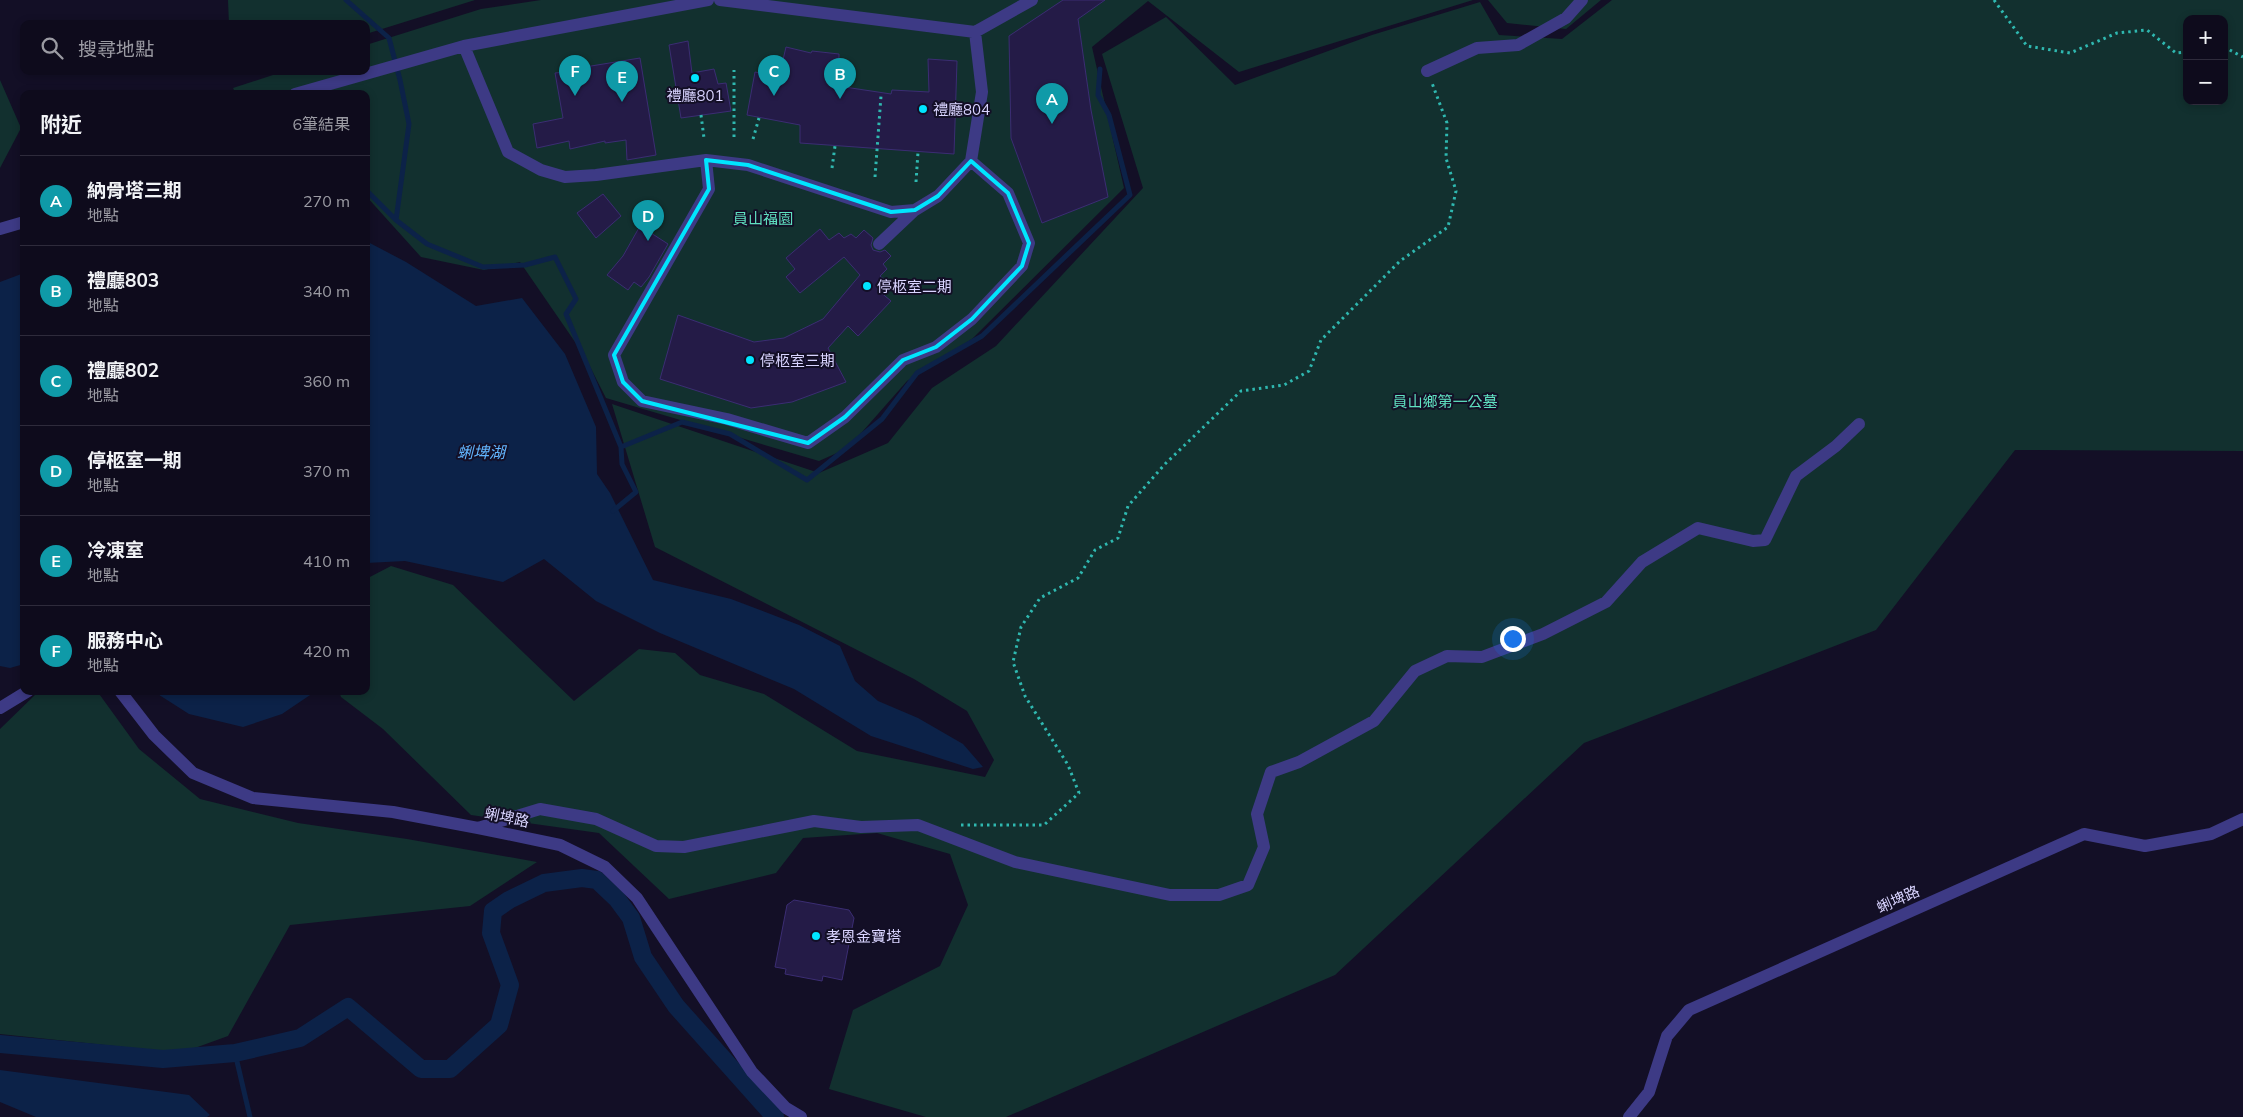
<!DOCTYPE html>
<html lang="zh-TW">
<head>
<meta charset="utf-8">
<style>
	:root { --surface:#0e0b1c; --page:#1c1929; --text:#f1f3f6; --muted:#9b9ba3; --line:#2e2b3b; --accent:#00e5ff }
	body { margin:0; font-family:Mulish,"Noto Sans TC",sans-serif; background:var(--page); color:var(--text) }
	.controls { position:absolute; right:15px; top:15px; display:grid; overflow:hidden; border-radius:10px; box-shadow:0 2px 8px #0003 }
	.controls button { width:45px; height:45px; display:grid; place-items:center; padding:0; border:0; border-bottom:1px solid var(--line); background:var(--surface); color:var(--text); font:25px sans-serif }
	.you { position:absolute; left:1512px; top:638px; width:18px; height:18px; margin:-12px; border:4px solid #fff; border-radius:50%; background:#1a73e8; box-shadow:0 0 0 8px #1a73e833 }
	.badge { display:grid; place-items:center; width:32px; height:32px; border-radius:50%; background:var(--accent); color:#fff; font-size:16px; font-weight:700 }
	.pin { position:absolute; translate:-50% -41px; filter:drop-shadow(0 1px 2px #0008) }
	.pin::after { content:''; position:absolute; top:26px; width:18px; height:15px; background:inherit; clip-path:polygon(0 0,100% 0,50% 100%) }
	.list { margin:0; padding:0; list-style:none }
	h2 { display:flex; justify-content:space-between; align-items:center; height:65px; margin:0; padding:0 20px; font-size:21px }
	h2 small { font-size:16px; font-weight:400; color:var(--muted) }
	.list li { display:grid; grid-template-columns:32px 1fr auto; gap:15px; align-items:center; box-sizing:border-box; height:90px; padding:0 20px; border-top:1px solid var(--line) }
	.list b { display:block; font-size:19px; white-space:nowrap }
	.list p { margin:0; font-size:16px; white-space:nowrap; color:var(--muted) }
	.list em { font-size:16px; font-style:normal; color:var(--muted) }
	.icon { flex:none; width:28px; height:28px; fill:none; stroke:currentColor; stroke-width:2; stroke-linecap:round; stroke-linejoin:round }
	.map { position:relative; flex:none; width:2243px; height:1117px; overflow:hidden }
	.search { position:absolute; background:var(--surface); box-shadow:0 2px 8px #0003; left:20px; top:20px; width:350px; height:55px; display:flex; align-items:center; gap:12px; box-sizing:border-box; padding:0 18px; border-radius:10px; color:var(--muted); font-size:19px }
	.panel { position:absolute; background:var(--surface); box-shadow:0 2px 8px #0003; left:20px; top:90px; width:350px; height:605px; border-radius:10px }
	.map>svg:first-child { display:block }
	.green { fill:#12302f; fill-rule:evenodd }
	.water { fill:#0c2248 }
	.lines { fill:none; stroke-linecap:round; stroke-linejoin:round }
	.stream { stroke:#0c2248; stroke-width:5 }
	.canal { stroke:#0c2248; stroke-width:18 }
	.building { fill:#241b47; stroke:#3b2d73 }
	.path { stroke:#2fb8b0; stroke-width:3; stroke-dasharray:2.5 4; stroke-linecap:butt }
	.minor { stroke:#3d3a85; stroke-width:12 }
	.marked { fill:none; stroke:#00e5ff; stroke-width:4; stroke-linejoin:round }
	.poi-dot { fill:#00e5ff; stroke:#130f26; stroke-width:2 }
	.labels { text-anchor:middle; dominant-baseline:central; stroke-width:4; stroke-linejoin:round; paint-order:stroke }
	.poi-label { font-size:15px; fill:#d9d4ff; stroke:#130f26; text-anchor:start }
	.park-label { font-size:15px; fill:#5fe0c0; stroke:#130f26 }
	.street-label { font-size:15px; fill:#d9d4ff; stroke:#130f26 }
	.water-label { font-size:16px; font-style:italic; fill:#62b6ff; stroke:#130f26 }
</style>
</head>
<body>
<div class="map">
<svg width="2243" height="1117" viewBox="0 0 2243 1117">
	<rect width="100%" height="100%" fill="#130f26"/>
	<!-- green -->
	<path class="green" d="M228,0H475L366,34V24H229Z
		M541,0H1473L1239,72L1148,1L1092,47L1124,188L972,339L907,381L848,448L819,461L606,398L584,355L520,262L484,270L421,257L366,196V94H236L233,88L285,71H366V45L481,9Z
		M1488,0H1601L1566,29L1507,23Z
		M1612,0H2243V451L2015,450L1876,630L1584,743L1335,975L1006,1117H926L829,1089L853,1010L940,966L968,905L950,854L877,833L803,838L776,873L669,899L599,833L471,815L383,729L341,697L339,691H366V579L391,566L453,585L574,701L639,649L675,653L700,675L764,694L857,751L985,777L994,760L967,711L914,679L655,547L612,404L819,473L888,443L932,388L996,346L1143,188L1102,54L1166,17L1235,85L1372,35L1480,2L1499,35L1562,39ZM2187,19H2224V101H2187Z
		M0,80L21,128L0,168Z
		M43,691H97L139,749L200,799L298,823L407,839L537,862L470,906L290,925L228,1036L181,1053L0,1034V729L37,693Z"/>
	<!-- water -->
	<path class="water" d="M366,241L406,262L476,306L522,298L565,354L596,427L597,474L610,493L653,580L731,599L799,625L840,646L855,681L878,701L918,718L963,744L983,767L973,769L871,736L794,689L660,633L596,601L544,559L503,582L405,561L366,563Z
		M24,273V664L10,668L0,666V282Z
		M153,691H316L282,714L243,727L189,714Z
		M0,1070L189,1095L210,1115L207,1117H36L0,1102Z"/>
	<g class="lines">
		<!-- stream -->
		<path class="stream" d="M346,0L389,38L400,80L409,124L396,220
			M366,190L396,220L427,244L483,267L525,265L555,257L576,299L566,314L621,447L622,464L636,492L613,511
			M621,447L682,422L730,434L807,480L882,419L917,373L982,336L1130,195L1109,115L1098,95L1100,69
			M235,1053L250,1117"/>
		<!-- canal -->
		<path class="canal" d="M0,1044L163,1059L235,1053L300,1038L348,1007L421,1069H450L499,1025L510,985L491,933L493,911L509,900L544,883L582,878L597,880L617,899L631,918L643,957L676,1006L775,1117"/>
	</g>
	<!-- building -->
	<path class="building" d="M1063,0H1105L1078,19L1091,110L1108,197L1042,223L1011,138L1009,36Z
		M688,41L692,73L714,69L718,84L726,83L731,111L681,118L669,45Z
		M786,47L811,53L812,51L839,54L838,86L891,94L892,90L929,92L928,59L957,61L954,154L800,143V125L747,115L755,72L779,77Z
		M640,58L656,155L627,160L626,140L605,143V141L570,149L569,141L537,148L533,124L563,118L555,73L564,72L563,65L584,62L585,67Z
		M603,194L621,216L596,238L577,213Z
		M640,226L668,244L649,277L641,287L634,282L628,290L607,275L623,256Z
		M820,229L829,240L839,233L844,238L851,234L856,238L864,230L873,238L871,245L873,250L880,252L885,250L891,256L883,264L887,269L880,276L887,282L879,291L891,301L858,336L848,326L828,348L846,382L792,402L751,408L660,379L678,315L754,342L784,338L823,319L860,275L844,257L800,293L786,277L795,269L786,258Z
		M794,900L849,910L854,918L842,980L823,976L822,981L785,974L786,969L775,967L787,905Z"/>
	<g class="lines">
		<!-- path -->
		<path class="path" d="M1994,0L2027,46L2070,53L2117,33L2147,30L2176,53L2187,52
			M2224,47L2243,57
			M701,115L704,138
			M734,137V70
			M753,139L759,118
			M832,168L835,146
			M875,177L881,96
			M916,182L918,152
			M961,825H1044L1079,793L1068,765L1025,696L1013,662L1021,627L1040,598L1078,578L1095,550L1118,538L1128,506L1165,464L1241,391L1284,385L1309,371L1321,340L1400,261L1448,227L1456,191L1446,158L1447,123L1432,83"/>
		<!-- minor -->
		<path class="minor" d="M720,0L975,32L1032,0
			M464,46L508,152L541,170L565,177L596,175L706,160L748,165L891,212L915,210L938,196L971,161L982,92L975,32
			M1427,71L1477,48L1518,45L1566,18L1582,0
			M295,94L464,46L708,0
			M706,160L709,189L614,355L623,382L642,401L727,419L808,443L845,417L903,360L936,347L972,319L1022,266L1029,243L1008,193L971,161
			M0,229L24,222
			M879,244L915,210
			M120,691L154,735L193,773L253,798L393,812L478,828L560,845L605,867L637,898L752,1072L786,1108L801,1117
			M0,708L28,691
			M478,828L540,809L596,819L656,846L684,847L814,821L861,827L918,825L1015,862L1170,895H1219L1248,885L1264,847L1257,814L1271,772L1299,762L1374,721L1415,671L1447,656L1482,657L1543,634L1606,602L1642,562L1698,528L1753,541L1765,540L1796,476L1836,446L1859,424
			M1629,1117L1649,1092L1667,1036L1689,1010L2084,834L2145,846L2211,834L2243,819"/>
	</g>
	<!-- marked area -->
	<path class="marked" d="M706,160L748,165L891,212L915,210L938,196L971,161L1008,193L1029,243L1022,266L972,319L936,347L903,360L845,417L808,443L642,401L623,382L614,355L709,189Z"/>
	<!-- markers -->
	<g class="poi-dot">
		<circle cx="695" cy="78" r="5"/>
		<circle cx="923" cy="109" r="5"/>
		<circle cx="867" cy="286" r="5"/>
		<circle cx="750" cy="360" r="5"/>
		<circle cx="816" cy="936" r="5"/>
	</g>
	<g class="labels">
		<!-- poi labels -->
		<g class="poi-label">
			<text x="695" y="95" text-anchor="middle">禮廳801</text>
			<text x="933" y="109">禮廳804</text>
			<text x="877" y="286">停柩室二期</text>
			<text x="760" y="360">停柩室三期</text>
			<text x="826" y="936">孝恩金寶塔</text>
		</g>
		<!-- park labels -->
		<g class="park-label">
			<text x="763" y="218">員山福園</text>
			<text x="1445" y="401">員山鄉第一公墓</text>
		</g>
		<!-- street labels -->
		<g class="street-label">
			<text transform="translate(507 817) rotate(12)">蜊埤路</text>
			<text transform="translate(1898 899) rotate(-24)">蜊埤路</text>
		</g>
		<!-- water labels -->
		<g class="water-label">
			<text x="481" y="452">蜊埤湖</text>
		</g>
	</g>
</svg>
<div class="controls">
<button>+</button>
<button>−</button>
</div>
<div class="you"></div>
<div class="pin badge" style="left:1052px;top:124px;background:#0f9aa8">A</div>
<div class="pin badge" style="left:840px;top:99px;background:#0f9aa8">B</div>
<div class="pin badge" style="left:774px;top:96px;background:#0f9aa8">C</div>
<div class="pin badge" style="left:648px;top:241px;background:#0f9aa8">D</div>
<div class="pin badge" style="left:622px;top:102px;background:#0f9aa8">E</div>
<div class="pin badge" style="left:575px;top:96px;background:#0f9aa8">F</div>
<div class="search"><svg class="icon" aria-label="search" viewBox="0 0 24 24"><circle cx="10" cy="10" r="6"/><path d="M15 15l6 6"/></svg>搜尋地點</div>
<section class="panel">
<h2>附近<small>6筆結果</small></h2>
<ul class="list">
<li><span class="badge" style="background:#0f9aa8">A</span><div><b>納骨塔三期</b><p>地點</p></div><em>270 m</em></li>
<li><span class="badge" style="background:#0f9aa8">B</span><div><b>禮廳803</b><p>地點</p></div><em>340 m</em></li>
<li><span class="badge" style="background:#0f9aa8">C</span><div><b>禮廳802</b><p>地點</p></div><em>360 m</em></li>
<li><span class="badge" style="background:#0f9aa8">D</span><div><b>停柩室一期</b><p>地點</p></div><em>370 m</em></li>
<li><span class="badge" style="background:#0f9aa8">E</span><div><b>冷凍室</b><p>地點</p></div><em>410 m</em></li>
<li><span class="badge" style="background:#0f9aa8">F</span><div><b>服務中心</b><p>地點</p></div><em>420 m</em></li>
</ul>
</section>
</div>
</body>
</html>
